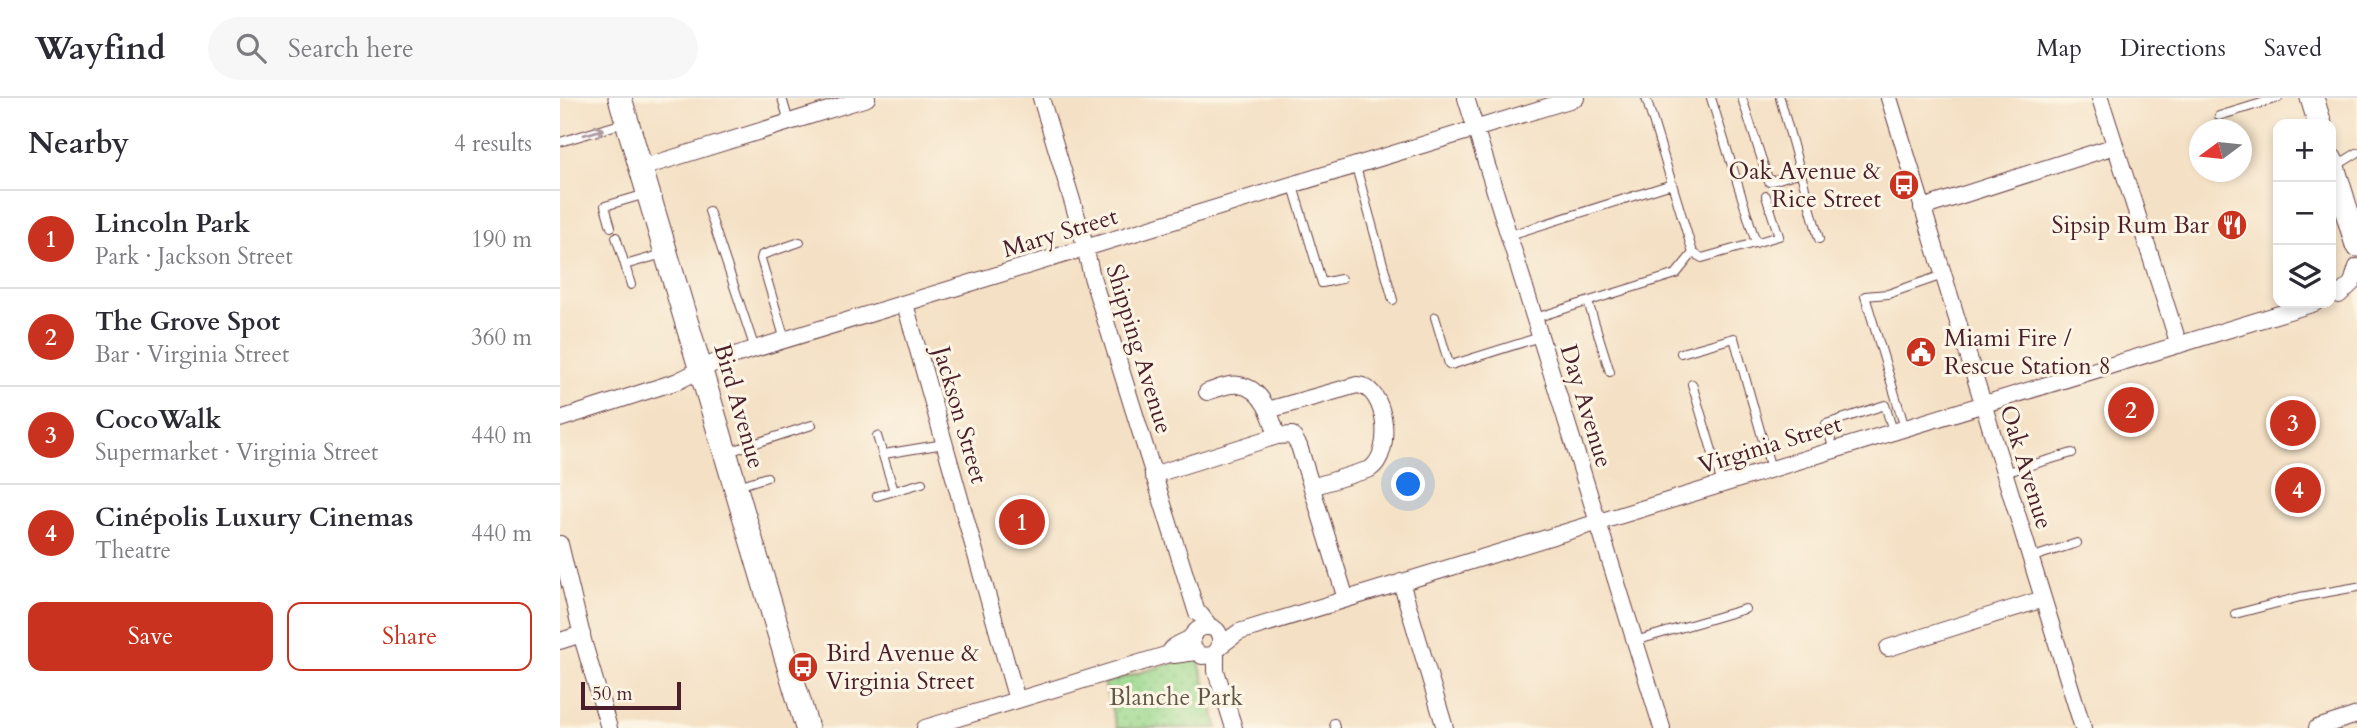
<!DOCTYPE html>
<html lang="en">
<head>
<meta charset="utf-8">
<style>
	:root { --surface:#fff; --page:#f7f7f7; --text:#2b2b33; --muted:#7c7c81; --line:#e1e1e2; --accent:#c8321e }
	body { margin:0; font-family:Cardo,serif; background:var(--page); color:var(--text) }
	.controls { position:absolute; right:21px; top:21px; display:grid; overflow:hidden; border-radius:14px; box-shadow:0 4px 10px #0003 }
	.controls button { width:63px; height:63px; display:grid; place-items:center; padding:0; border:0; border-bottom:2px solid var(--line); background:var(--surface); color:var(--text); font:35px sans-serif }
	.compass { position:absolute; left:1629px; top:21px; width:63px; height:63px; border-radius:50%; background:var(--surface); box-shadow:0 4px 10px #0003; rotate:255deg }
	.scale { position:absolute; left:21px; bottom:18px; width:100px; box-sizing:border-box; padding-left:7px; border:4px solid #4a1f2b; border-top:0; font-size:19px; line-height:24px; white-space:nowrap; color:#4a1f2b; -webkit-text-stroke:5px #fcf5e5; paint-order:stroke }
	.you { position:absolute; left:849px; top:387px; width:24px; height:24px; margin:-18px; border:5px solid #fff; border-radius:50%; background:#1a73e8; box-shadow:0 0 0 10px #1a73e833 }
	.badge { display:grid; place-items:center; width:46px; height:46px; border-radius:50%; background:var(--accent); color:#fff; font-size:23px; font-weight:700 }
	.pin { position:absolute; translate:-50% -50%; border:4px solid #fff; box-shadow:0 2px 7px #0006 }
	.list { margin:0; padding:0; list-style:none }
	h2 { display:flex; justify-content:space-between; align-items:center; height:91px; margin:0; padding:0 28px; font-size:30px }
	h2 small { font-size:23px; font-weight:400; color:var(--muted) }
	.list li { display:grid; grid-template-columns:46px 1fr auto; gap:21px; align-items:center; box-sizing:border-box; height:98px; padding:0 28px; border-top:2px solid var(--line) }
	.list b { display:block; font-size:26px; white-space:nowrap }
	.list p { margin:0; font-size:23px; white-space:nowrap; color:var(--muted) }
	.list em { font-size:23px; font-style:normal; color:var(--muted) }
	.actions { display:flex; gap:14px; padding:21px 28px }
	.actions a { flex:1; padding:16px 0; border:2px solid var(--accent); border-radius:14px; text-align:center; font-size:24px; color:var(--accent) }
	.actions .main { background:var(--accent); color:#fff }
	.icon { flex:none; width:38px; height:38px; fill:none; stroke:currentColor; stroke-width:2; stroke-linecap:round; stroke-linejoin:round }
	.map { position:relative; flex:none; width:1797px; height:630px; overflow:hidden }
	header { display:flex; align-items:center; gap:42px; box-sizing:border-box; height:98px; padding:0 35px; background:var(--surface); border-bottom:2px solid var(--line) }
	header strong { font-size:33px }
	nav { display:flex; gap:38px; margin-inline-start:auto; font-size:24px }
	.search { width:490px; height:63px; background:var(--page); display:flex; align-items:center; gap:18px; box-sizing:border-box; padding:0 24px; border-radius:38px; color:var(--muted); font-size:26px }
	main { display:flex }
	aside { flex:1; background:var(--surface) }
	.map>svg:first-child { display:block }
	.park { fill:url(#park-dots); stroke:#727c5c; stroke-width:2 }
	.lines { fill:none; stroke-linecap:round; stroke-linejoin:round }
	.lane-casing { stroke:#643c42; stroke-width:10 }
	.street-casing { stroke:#643c42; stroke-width:18 }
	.secondary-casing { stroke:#643c42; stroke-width:25 }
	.lane { stroke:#fff; stroke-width:8 }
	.street { stroke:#fff; stroke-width:16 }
	.secondary { stroke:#fff; stroke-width:23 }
	.oneway { stroke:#ae9aa0 }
	.labels { text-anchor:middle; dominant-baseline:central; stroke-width:6; stroke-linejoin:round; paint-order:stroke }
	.poi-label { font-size:24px; fill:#4a1f2b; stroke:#fcf5e5; text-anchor:end }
	.street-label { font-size:24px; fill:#4a1f2b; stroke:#fcf5e5 }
	.park-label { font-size:24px; fill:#625648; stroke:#fcf5e5 }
</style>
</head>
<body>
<header>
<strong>Wayfind</strong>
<div class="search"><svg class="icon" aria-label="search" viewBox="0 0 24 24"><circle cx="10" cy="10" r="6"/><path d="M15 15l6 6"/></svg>Search here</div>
<nav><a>Map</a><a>Directions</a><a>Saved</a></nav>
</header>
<main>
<aside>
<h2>Nearby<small>4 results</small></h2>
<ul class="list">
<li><span class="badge">1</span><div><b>Lincoln Park</b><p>Park · Jackson Street</p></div><em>190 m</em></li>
<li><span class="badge">2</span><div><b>The Grove Spot</b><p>Bar · Virginia Street</p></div><em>360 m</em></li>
<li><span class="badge">3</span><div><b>CocoWalk</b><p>Supermarket · Virginia Street</p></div><em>440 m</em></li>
<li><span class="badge">4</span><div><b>Cinépolis Luxury Cinemas</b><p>Theatre</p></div><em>440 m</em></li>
</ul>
<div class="actions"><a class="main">Save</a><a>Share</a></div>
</aside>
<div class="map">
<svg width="1797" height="630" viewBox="0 0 1797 630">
	<defs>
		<pattern id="park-dots" width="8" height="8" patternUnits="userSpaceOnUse" patternTransform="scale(1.75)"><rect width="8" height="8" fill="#9ad88d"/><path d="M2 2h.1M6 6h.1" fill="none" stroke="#86b97a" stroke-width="1.8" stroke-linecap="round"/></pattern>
	</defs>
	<rect width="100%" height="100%" fill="#fcf5e5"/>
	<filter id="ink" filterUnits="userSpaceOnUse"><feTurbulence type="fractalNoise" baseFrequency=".0143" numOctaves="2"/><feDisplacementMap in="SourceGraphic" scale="14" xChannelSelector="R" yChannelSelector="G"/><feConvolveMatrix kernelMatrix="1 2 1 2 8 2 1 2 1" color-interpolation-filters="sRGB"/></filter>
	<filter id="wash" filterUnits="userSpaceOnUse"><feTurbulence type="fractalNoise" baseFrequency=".00686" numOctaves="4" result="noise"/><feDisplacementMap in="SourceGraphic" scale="28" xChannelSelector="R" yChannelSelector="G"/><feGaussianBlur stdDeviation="1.57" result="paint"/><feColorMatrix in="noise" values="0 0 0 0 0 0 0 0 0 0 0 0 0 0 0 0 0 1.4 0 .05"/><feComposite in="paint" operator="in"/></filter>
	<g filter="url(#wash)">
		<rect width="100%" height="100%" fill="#f4e0c4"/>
		<!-- park -->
		<path class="park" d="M637,558L658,630H557L544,585Z"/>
	</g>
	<g filter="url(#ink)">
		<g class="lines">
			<!-- lane casing -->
			<g class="lane-casing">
				<path id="lane" d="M222,0L229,24
					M1086,0L1133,155L1142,160L1219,138L1206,98
					M1151,0L1196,145
					M1182,0L1209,84L1241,74
					M1220,0L1259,141
					M1659,18L1718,0
					M0,44L64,25
					M1776,68L1797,55
					M796,69L833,202
					M733,88L762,185L781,181
					M149,113L195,251
					M51,129L45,108L86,96
					M950,137L1112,86
					M56,139L65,167L103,156
					M65,167L71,187
					M1028,204L1050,274
					M875,219L889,266L891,267L980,239
					M975,220L1116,176L1133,155
					M225,242L201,161L202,157L240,144
					M1121,255L1174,240L1211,371
					M1132,286L1162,386
					M1345,330L1305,198L1328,196L1383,177
					M317,338L334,393
					M1274,352L1266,326L1325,307L1333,333
					M168,354L252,327
					M324,356L384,346
					M1444,375L1512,355
					M178,388L207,379
					M317,398L362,385
					M1470,460L1517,445
					M1675,516L1740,499L1797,489
					M1075,543L1185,511
					M774,625L775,630"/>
			</g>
			<!-- street casing -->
			<g class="street-casing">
				<path id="street" d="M481,0L521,132L532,179L637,515L641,517L650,529
					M906,0L1102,630
					M1329,0L1523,630
					M1540,0L1619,247
					M81,70L307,0
					M1362,110L1555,48
					M1779,197L1792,185L1797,169
					M345,206L457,602
					M647,294C657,291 669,285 679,287C703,290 712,320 717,338
					M708,312L797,287C827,289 834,355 810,371L752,389
					M0,321L118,283L162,261L1016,0
					M593,377L717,338L732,337L739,348L786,501
					M0,446L24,546L49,630
					M841,484L885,630
					M0,543L22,536
					M660,548L679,534L1755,205
					M1328,550L1483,501
					M656,554V573L674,630
					M609,556C612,548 619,546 627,542C634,538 635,530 645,529C663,527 664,548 653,557L642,558L633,551L632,539
					M365,630L609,556L614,557L636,554
					M1757,630L1797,617"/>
			</g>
			<!-- secondary casing -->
			<g class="secondary-casing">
				<path id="secondary" d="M60,0L247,630
					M1752,0L1760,26
					M1771,62L1797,147"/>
			</g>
			<!-- lane -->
			<use href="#lane" class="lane"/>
			<!-- street -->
			<use href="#street" class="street"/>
			<!-- secondary -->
			<use href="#secondary" class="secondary"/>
		</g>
		<!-- one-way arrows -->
		<defs><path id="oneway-shaft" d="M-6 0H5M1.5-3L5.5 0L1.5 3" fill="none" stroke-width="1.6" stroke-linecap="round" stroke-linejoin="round" transform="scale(1.75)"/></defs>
		<use class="oneway" href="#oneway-shaft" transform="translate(34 34) rotate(-16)"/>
	</g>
	<!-- icons -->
	<defs>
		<g id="bus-disc" transform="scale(1.575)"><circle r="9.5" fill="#c8321e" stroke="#fcf5e5"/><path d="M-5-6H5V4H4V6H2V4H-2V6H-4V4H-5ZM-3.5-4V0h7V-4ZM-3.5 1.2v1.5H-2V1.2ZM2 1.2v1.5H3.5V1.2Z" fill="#fff"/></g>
		<g id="restaurant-disc" transform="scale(1.575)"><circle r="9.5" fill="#c8321e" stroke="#fcf5e5"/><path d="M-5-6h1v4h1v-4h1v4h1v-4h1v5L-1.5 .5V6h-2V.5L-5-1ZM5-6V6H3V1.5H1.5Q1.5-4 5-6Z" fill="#fff"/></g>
		<g id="civic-disc" transform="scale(1.575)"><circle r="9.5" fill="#c8321e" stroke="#fcf5e5"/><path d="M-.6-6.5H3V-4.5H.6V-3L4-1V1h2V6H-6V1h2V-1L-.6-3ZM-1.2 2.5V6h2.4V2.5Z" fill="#fff"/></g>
	</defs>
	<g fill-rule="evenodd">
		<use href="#bus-disc" x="1344" y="87"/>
		<use href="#restaurant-disc" x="1672" y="127"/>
		<use href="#civic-disc" x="1361" y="254"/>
		<use href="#bus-disc" x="243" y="569"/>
	</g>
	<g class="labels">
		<!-- poi labels -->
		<g class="poi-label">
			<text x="1321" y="73">Oak Avenue &amp;<tspan x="1321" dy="28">Rice Street</tspan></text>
			<text x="1649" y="127">Sipsip Rum Bar</text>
			<text x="1384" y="240" text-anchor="start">Miami Fire /<tspan x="1384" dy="28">Rescue Station 8</tspan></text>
			<text x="266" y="555" text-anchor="start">Bird Avenue &amp;<tspan x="266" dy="28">Virginia Street</tspan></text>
		</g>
		<!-- street labels -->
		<g class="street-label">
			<text transform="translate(500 135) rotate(-17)">Mary Street</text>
			<text transform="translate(579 251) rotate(73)">Shipping Avenue</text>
			<text transform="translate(179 308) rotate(74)">Bird Avenue</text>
			<text transform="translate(1026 308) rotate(73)">Day Avenue</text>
			<text transform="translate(400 317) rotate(74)">Jackson Street</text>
			<text transform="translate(1210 347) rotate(-17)">Virginia Street</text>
			<text transform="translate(1466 369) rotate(73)">Oak Avenue</text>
		</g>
		<!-- park labels -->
		<g class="park-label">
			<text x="616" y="599">Blanche Park</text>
		</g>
	</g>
</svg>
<div class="controls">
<button>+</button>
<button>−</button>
<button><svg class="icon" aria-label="layers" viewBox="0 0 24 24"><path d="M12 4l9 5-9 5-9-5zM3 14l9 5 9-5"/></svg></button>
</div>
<svg class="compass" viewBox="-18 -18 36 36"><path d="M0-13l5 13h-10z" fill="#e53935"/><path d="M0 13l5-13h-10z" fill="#7c7c81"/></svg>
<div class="scale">50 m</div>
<div class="you"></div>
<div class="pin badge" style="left:462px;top:424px">1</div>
<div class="pin badge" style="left:1571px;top:312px">2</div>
<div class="pin badge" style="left:1733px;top:325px">3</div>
<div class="pin badge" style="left:1738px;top:392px">4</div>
</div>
</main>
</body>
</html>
